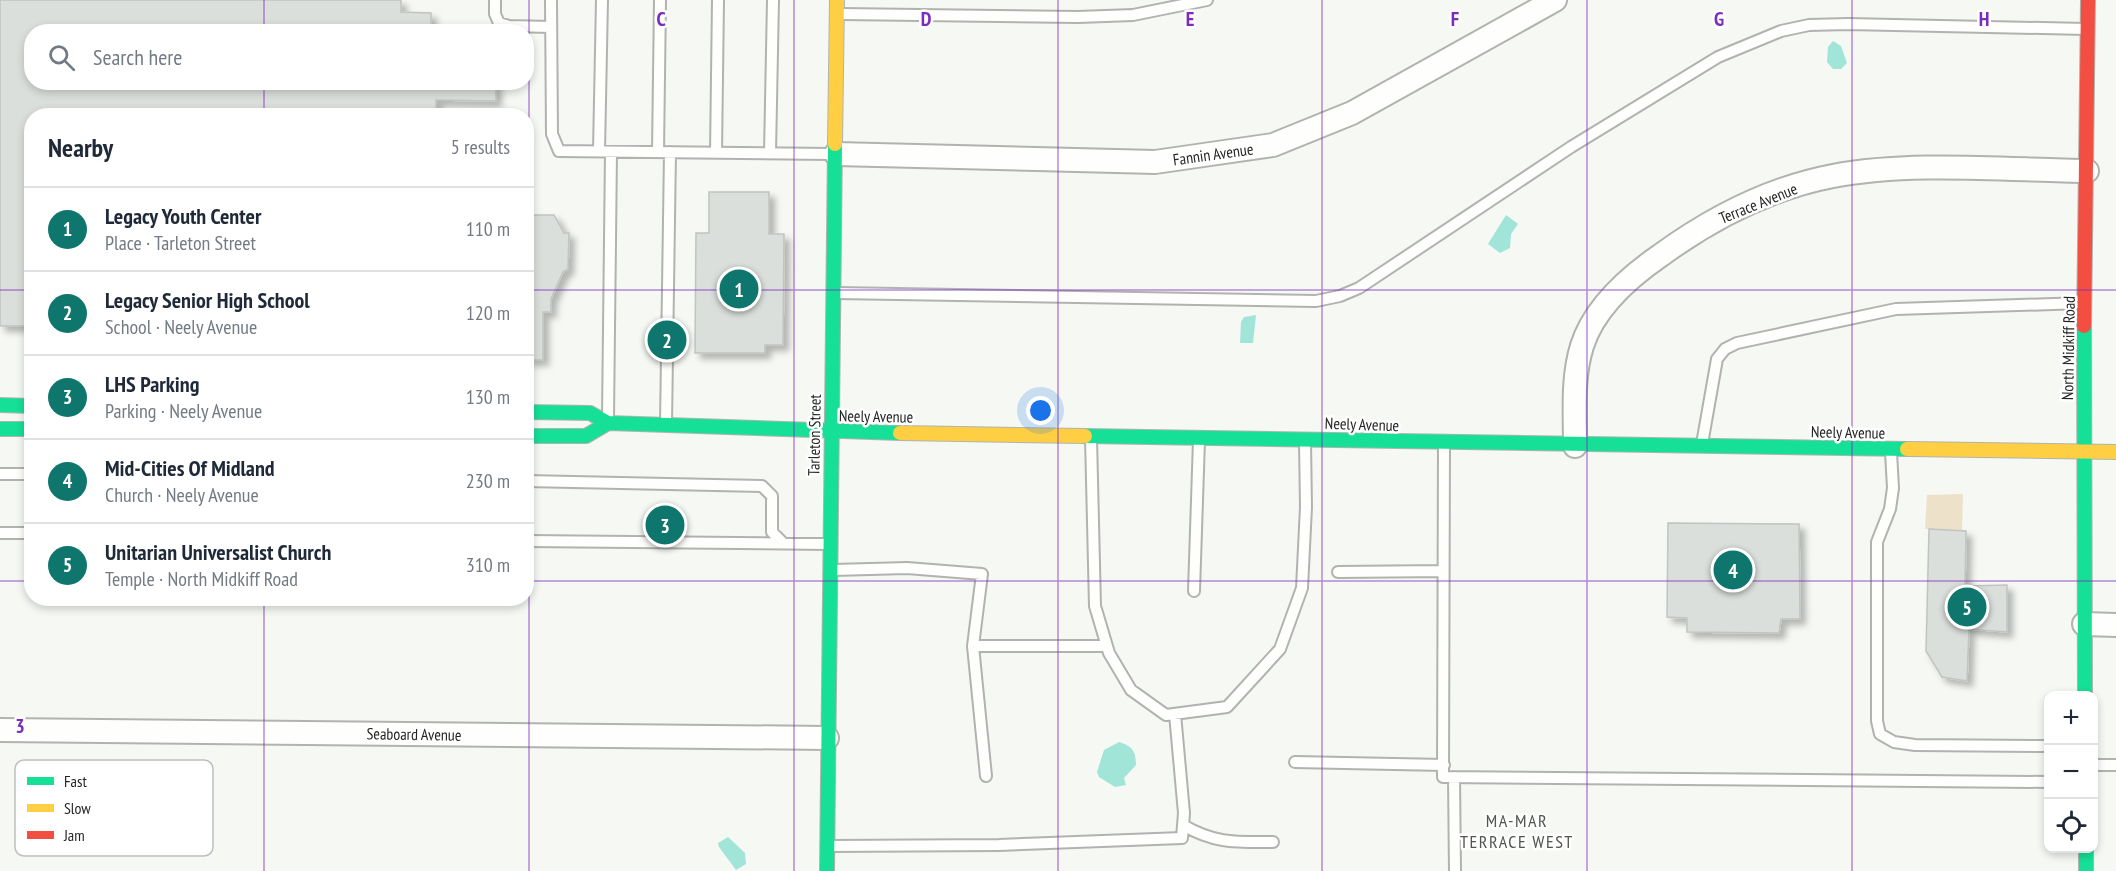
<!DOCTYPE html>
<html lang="en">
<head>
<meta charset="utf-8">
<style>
	:root { --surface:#fff; --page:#f2f2f3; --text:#1f2937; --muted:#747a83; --line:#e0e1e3; --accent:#0f766e }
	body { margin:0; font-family:"PT Sans Narrow",sans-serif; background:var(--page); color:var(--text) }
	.controls { position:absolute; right:18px; bottom:18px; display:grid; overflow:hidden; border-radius:12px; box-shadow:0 3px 9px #0003 }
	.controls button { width:54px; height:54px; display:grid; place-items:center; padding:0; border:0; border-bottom:2px solid var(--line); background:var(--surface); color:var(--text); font:30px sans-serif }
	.you { position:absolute; left:1041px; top:411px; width:21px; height:21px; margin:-15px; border:4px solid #fff; border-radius:50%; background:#1a73e8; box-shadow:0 0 0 9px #1a73e833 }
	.badge { display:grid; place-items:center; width:39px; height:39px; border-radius:50%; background:var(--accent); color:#fff; font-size:20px; font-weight:700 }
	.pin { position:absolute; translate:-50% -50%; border:3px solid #fff; box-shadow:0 2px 6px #0006 }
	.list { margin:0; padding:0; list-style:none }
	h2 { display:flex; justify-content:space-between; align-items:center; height:78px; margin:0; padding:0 24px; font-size:26px }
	h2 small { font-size:20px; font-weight:400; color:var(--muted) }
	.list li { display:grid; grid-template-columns:39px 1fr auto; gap:18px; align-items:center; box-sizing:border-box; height:84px; padding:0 24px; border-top:2px solid var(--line) }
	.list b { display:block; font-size:22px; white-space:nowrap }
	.list p { margin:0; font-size:20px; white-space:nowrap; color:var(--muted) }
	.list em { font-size:20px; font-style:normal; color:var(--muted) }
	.icon { flex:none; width:33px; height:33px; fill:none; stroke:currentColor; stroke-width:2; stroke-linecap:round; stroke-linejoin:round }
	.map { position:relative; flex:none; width:2116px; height:871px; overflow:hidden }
	.search { position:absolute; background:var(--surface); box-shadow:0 3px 9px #0003; left:24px; top:24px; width:510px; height:66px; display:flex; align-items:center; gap:15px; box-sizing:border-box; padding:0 21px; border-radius:24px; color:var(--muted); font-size:22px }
	.panel { position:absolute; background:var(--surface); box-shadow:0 3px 9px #0003; left:24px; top:108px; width:510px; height:498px; border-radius:24px }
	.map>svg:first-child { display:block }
	.green { fill:#ede1ca }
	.water { fill:#a1e4d8 }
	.building { fill:#dbdfdb; stroke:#c1c4c0; stroke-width:1.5; filter:url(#shadow) }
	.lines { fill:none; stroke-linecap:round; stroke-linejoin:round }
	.lane-casing { stroke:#b1b3af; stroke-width:14 }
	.street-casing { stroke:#b1b3af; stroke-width:26 }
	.fast-casing { stroke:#b1b3af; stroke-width:16 }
	.slow-casing { stroke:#b1b3af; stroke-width:16 }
	.jam-casing { stroke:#b1b3af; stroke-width:16 }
	.lane { stroke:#fefefd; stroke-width:10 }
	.street { stroke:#fefefd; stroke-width:22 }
	.fast { stroke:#16e098; stroke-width:14 }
	.slow { stroke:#ffcf43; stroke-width:14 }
	.jam { stroke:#f24e42; stroke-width:14 }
	.grid { fill:none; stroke:#7b2cbf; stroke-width:1.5; stroke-opacity:0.55 }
	.labels { text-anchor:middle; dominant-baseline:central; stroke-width:5; stroke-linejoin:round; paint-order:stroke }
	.street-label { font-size:16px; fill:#242623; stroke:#fff }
	.neighbourhood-label { font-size:18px; letter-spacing:1.5px; fill:#51564e; stroke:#fff }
	.key { fill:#fff; stroke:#bdbebd; stroke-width:1.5 }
	.key-label { font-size:16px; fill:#242623 }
	.grid-label { font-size:20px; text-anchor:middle; font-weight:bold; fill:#7b2cbf; stroke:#fff; stroke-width:5; stroke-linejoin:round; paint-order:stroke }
</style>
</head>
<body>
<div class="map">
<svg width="2116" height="871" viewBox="0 0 2116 871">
	<defs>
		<filter id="shadow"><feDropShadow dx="5.5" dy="5.5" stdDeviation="3" flood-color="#0004"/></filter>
	</defs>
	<rect width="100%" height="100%" fill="#f5f8f3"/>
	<!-- green -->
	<path class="green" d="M1963,494L1962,530L1925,529L1927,495Z"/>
	<!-- water -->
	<path class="water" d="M1833,41L1841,46L1847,63L1841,69H1833L1827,62L1828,47Z
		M1506,215L1518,224L1511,234L1510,248L1500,253L1488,244Z
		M1256,315L1253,343H1240L1241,322L1244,317Z
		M1119,742C1132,746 1136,751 1136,765L1124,778L1126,785L1115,787L1099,777L1097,772L1104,750Z
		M728,837L745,853L746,864L736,870L719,847L718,843Z"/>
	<!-- building -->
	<path class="building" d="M0,0H401V12L431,13V32H32V82H496V101L436,100V116H32V326H0Z
		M709,192H769V234H784L783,345H765V353H695L696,233H709Z
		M526,215H554L564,233H569L568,269L563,272L551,299V312H543V360H526Z
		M1668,523L1799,524L1800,619H1781L1779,633L1687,632V618L1667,617Z
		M1929,529L1966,531L1965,586L2007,585V632L1969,629L1967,681L1942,677L1926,651Z"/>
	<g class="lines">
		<!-- lane casing -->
		<g class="lane-casing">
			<path id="lane" d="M495,0V14L499,23L509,26L551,27
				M551,0L552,134L559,151L832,154
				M841,14L1078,17L1133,15L1207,0
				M599,151L602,0
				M658,152L660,0
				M716,153L718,0
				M770,153L773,0
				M836,293L1316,301L1340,296L1359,288L1571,147L1718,57L1781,31L1809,25L1848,24L2086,29
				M608,418L611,152
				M666,424L670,152
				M1091,438L1095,606L1109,653L1131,690L1166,715L1227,707L1280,649L1302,588L1306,507L1305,442
				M1444,443L1443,777L2048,782
				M1702,444L1717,359L1725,349L1737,343L1896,309L2083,303
				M1891,452L1893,488L1890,509L1877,542V721L1880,734L1894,742L1915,745L2048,746
				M0,474H32
				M526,481L762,486L772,496V532L783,543
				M0,533H32
				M526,541L829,544
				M833,570L907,568L982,574L973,646H1107
				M1338,572L1443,571
				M1194,591L1199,440
				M973,646L986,776
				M1295,762L1444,765
				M2094,765H2116
				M1454,777L1455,871
				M1183,825C1215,844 1237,842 1273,842
				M830,846L999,845L1182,838L1184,813L1175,714"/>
		</g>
		<!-- street casing -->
		<g class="street-casing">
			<path id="street" d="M836,154L1155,162L1273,145L1352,113L1555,0
				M1575,446C1575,412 1572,378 1582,346C1594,308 1629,277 1661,255C1712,218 1770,188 1833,176C1911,161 2006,170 2087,171
				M2084,624L2116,625
				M0,730L827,738"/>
		</g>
		<!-- fast casing -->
		<g class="fast-casing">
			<path id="fast" d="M2084,326L2085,696
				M0,405L32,406
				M526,412L590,413L608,423L900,433
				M0,429H32
				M526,436H586L608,423
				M1085,436L1907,449
				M2086,848V871
				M827,871L835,144"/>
		</g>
		<!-- slow casing -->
		<g class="slow-casing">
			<path id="slow" d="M835,144L837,0
				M900,433L1085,436
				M1907,449L2116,452"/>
		</g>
		<!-- jam casing -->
		<g class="jam-casing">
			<path id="jam" d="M2084,326L2088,0"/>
		</g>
		<!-- lane -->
		<use href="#lane" class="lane"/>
		<!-- street -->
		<use href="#street" class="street"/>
		<!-- fast -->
		<use href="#fast" class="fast"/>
		<!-- slow -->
		<use href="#slow" class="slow"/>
		<!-- jam -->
		<use href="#jam" class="jam"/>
	</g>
	<!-- grid -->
	<path class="grid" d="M264,0V32M529,0V871M794,0V871M1058,0V871M1322,0V871M1587,0V871M1852,0V871M264,82V116M0,290H32M526,290H2116M0,581H32M526,581H2116M264,598V871"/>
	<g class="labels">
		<!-- street labels -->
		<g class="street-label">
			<text transform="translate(1213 154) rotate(-8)">Fannin Avenue</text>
			<text transform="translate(1758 203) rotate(-22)">Terrace Avenue</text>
			<text transform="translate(2068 348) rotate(-89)">North Midkiff Road</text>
			<text transform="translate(876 416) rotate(1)">Neely Avenue</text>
			<text transform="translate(1362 424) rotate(2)">Neely Avenue</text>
			<text transform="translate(1848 432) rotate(1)">Neely Avenue</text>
			<text transform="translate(814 435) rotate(-89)">Tarleton Street</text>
			<text transform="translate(414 734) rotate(1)">Seaboard Avenue</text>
		</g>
		<!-- neighbourhood labels -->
		<g class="neighbourhood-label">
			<text x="1517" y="820">MA-MAR<tspan x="1517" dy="21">TERRACE WEST</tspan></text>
		</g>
	</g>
	<!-- legend -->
	<rect x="15" y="760" width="198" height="96" rx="9" class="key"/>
	<rect x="27" y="777" width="27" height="8" fill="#16e098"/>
	<rect x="27" y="804" width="27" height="8" fill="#ffcf43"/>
	<rect x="27" y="831" width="27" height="8" fill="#f24e42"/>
	<g class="key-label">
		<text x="64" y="787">Fast</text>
		<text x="64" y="814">Slow</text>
		<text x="64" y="841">Jam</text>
	</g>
	<g class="grid-label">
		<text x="661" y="26">C</text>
		<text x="926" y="26">D</text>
		<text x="1190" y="26">E</text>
		<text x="1455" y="26">F</text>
		<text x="1719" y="26">G</text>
		<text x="1984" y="26">H</text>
		<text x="20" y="733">3</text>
	</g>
</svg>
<div class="controls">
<button>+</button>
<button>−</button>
<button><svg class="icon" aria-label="locate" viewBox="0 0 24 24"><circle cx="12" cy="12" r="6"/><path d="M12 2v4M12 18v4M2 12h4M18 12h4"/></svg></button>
</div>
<div class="you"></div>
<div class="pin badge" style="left:739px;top:289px">1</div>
<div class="pin badge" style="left:667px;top:340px">2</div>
<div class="pin badge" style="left:665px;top:525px">3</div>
<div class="pin badge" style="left:1733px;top:570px">4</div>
<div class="pin badge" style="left:1967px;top:607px">5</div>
<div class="search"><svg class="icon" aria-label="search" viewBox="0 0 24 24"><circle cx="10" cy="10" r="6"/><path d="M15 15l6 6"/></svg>Search here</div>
<section class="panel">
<h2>Nearby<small>5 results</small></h2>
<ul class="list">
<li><span class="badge">1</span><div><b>Legacy Youth Center</b><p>Place · Tarleton Street</p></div><em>110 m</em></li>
<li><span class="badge">2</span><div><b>Legacy Senior High School</b><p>School · Neely Avenue</p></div><em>120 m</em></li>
<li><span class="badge">3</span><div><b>LHS Parking</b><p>Parking · Neely Avenue</p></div><em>130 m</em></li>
<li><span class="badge">4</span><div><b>Mid-Cities Of Midland</b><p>Church · Neely Avenue</p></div><em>230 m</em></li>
<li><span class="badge">5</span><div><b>Unitarian Universalist Church</b><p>Temple · North Midkiff Road</p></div><em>310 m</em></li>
</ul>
</section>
</div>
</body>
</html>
